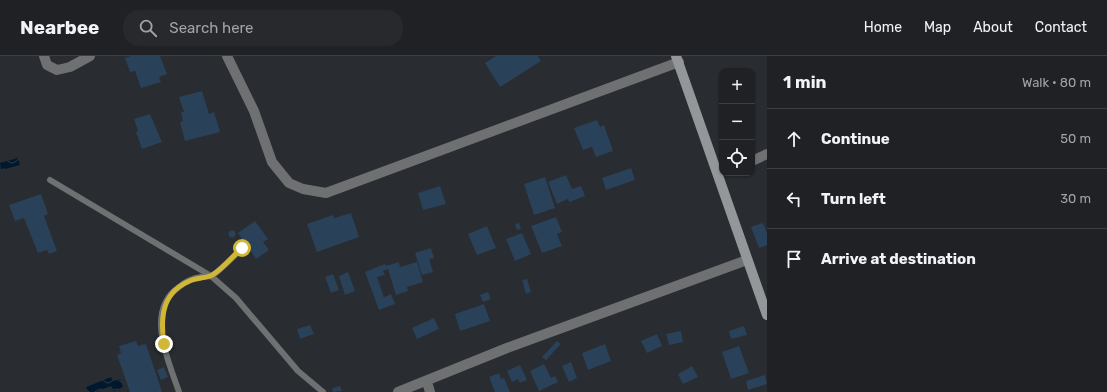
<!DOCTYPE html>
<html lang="en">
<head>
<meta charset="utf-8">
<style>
	:root { --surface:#1f2124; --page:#27292c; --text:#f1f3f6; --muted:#a1a3a6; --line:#3c3e41 }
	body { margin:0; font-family:Rubik,sans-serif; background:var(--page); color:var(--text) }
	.controls { position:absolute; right:12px; top:12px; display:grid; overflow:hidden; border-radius:8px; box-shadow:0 1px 3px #0004 }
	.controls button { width:36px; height:36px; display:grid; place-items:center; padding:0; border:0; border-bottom:1px solid var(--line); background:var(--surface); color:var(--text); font:20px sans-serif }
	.stop { position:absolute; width:12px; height:12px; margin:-9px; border:3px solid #d0b736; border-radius:50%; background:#fff }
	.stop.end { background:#d0b736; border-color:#fff; box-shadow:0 1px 4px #0008 }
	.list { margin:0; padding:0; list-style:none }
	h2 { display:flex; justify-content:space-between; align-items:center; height:52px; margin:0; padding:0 16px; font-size:17px }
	h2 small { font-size:13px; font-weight:400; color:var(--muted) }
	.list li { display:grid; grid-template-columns:26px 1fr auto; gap:12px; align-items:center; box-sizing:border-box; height:60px; padding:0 16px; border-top:1px solid var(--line) }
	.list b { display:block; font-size:15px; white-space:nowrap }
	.list em { font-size:13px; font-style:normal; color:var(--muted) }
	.icon { flex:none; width:22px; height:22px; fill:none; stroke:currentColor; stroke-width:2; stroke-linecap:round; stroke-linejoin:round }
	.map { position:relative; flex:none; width:767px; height:336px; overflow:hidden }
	header { display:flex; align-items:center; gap:24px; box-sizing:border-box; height:56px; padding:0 20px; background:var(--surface); border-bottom:1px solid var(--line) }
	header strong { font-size:19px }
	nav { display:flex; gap:22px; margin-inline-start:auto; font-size:14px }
	.search { width:280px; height:36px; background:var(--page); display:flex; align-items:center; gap:10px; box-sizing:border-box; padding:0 14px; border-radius:16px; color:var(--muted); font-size:15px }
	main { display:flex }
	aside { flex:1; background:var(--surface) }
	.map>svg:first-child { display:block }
	.water { fill:url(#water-waves) }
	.building { fill:#294159 }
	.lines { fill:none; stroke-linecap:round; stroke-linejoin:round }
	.service { stroke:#6e7072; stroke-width:6 }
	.minor { stroke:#6e7072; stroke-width:10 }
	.secondary { stroke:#94979a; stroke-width:10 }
	.route { stroke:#d0b736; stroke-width:5 }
</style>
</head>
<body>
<header>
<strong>Nearbee</strong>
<div class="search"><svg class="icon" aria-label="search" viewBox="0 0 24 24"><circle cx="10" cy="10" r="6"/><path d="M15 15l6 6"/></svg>Search here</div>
<nav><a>Home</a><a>Map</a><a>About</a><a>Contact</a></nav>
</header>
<main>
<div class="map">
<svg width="767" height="336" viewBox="0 0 767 336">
	<defs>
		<pattern id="water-waves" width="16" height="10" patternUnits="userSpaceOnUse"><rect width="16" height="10" fill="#02182d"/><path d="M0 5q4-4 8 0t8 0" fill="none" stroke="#273a4c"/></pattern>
	</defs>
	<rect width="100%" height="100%" fill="#292c30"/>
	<!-- water -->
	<path class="water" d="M18,102L20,109L1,114L0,107Z
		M111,321L113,325L120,323L123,331L114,335L111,330L95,336H88L86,331Z"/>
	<!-- building -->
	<path class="building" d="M131,0H160L167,18L159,21L161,26L141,32L135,15L130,16L125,2Z
		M496,0H538L541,5L500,31L485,7Z
		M202,35L209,58L214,56L220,76L185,85L180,66L183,65L181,56H184L179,41Z
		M150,58L162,86L142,93L136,76L138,75L134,63Z
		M597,64L600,71L604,69L613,95L596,101L592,91L583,94L574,72Z
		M631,112L635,124L606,134L602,122Z
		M566,119L572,133L581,130L585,140L569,146L568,143L557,148L548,126Z
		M545,121L555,152L534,159L524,128Z
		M440,130L446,148L423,154L418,137Z
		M41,138L48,158L44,160L57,195L49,198L47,194L38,197L24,162L15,165L9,149Z
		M351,157L359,181L317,196L307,168L333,159L334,162Z
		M556,161L562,176L557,178L562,190L542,197L531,170Z
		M255,165L268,183L263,186L269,194L256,203L238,177Z
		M519,167L521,173L517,174L515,168Z
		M763,167L767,177V189L759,192L751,171Z
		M487,170L496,192L477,199L468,178Z
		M228.5 178a3.5 3.5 0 1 1 7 0a3.5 3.5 0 1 1-7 0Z
		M522,177L531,198L515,205L506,183Z
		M431,192L434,202L429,203L433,216L422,219L415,197Z
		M399,206L400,211L417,206L423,226L407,231L408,235L396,239L388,213L383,215L385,219L377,221L384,241L391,238L395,248L379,254L365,216L385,208L386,210Z
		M348,216L355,235L345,239L339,220Z
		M333,218L339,234L331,237L325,221Z
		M527,223L531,236L526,238L522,224Z
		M488,236L491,243L483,246L480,239Z
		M484,248L490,265L460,275L455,258Z
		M434,262L439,273L417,283L412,272Z
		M310,269L314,278L300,283L297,273Z
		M744,270L747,279L731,283L729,275Z
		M681,275L683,286L669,289L666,278Z
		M657,278L662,290L647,297L641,285Z
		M136,285L138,290L146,288L162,336H130L117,299L121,297L119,290Z
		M557,285L561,288L546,304L542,301Z
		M605,288L611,305L588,314L582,297Z
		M739,290L749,317L731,323L722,296Z
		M571,306L577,322L569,326L562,310Z
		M544,308L551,322L555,320L558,326L539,335L530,315Z
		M520,309L527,324L520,327L518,323L512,326L507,315Z
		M692,310L698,321L683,328L678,318Z
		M164,311L168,321L161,324L157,314Z
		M499,317L501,323L504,322L510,336H495L489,321Z
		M765,319L767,328L748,334L746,325Z
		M340,330L342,335L333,336L332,332Z"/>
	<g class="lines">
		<!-- service -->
		<path class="service" d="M50,124L211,220L236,242L298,315L323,336
			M179,336C169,306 144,255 179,231C185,226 194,222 201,221C204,221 208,221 211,220C217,218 236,198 242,192"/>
		<!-- minor -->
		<path class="minor" d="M44,0L47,9L57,14L70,11L90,0
			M227,0L254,55L272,106L289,127L303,133L326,137L679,6
			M752,105L767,98
			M427,326L430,336
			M398,336L507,292L747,204"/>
		<!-- secondary -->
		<path class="secondary" d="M676,0L767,259"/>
	</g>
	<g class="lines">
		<!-- route -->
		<path class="route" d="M164,288C160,261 162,235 192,224C198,222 204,222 210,220C218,218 235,198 242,192"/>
	</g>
</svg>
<div class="controls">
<button>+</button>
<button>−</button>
<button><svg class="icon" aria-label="locate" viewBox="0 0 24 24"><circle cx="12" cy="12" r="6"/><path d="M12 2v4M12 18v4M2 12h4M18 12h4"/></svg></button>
</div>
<div class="stop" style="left:242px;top:192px"></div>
<div class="stop end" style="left:164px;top:288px"></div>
</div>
<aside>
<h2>1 min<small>Walk · 80 m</small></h2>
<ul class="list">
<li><svg class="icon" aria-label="ahead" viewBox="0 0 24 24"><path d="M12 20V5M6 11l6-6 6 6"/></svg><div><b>Continue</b></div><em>50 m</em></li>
<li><svg class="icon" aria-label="left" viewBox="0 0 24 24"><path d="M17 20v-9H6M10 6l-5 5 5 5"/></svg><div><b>Turn left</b></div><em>30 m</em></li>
<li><svg class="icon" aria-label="arrive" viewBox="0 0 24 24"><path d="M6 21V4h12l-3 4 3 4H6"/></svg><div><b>Arrive at destination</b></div></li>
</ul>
</aside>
</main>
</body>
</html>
